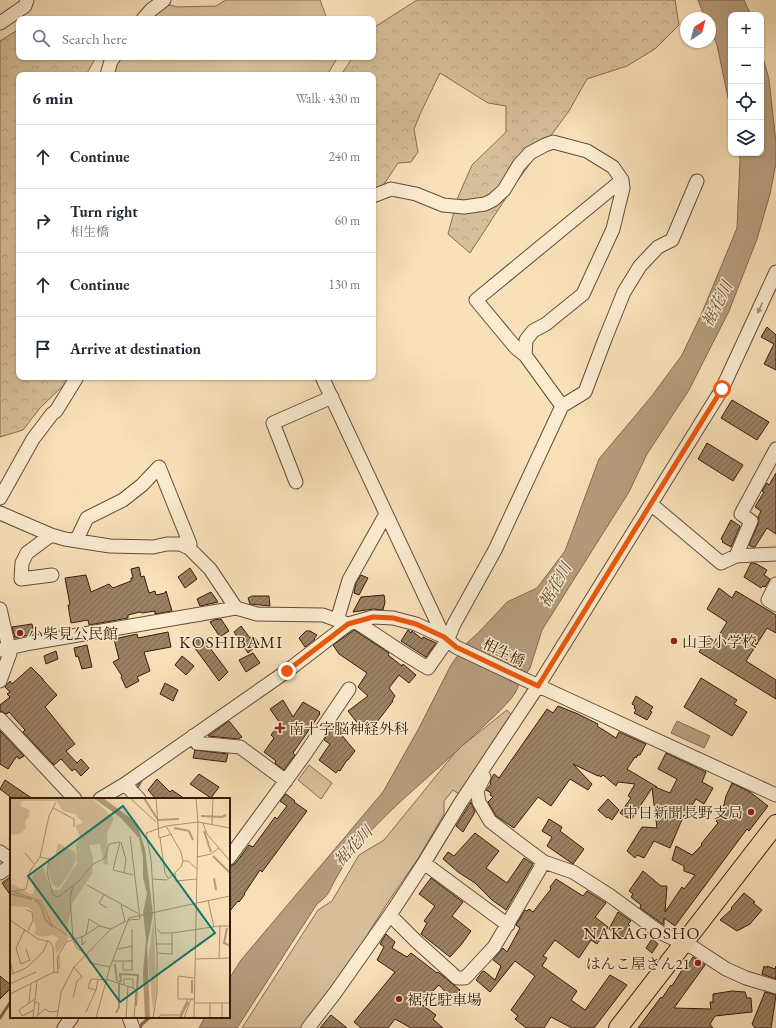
<!DOCTYPE html>
<html lang="en">
<head>
<meta charset="utf-8">
<style>
	:root { --surface:#fff; --page:#f6f6f7; --text:#1f2937; --muted:#747a83; --line:#e0e1e3 }
	body { margin:0; font-family:"EB Garamond","Noto Serif JP",serif; background:var(--page); color:var(--text) }
	.controls { position:absolute; right:12px; top:12px; display:grid; overflow:hidden; border-radius:8px; box-shadow:0 1px 3px #0004 }
	.controls button { width:36px; height:36px; display:grid; place-items:center; padding:0; border:0; border-bottom:1px solid var(--line); background:var(--surface); color:var(--text); font:20px sans-serif }
	.compass { position:absolute; left:680px; top:12px; width:36px; height:36px; border-radius:50%; background:var(--surface); box-shadow:0 1px 3px #0004; rotate:36deg }
	.stop { position:absolute; width:12px; height:12px; margin:-9px; border:3px solid #ea580c; border-radius:50%; background:#fff }
	.stop.end { background:#ea580c; border-color:#fff; box-shadow:0 1px 4px #0008 }
	.list { margin:0; padding:0; list-style:none }
	h2 { display:flex; justify-content:space-between; align-items:center; height:52px; margin:0; padding:0 16px; font-size:17px }
	h2 small { font-size:13px; font-weight:400; color:var(--muted) }
	.list li { display:grid; grid-template-columns:26px 1fr auto; gap:12px; align-items:center; box-sizing:border-box; height:64px; padding:0 16px; border-top:1px solid var(--line) }
	.list b { display:block; font-size:15px; white-space:nowrap }
	.list p { margin:0; font-size:13px; white-space:nowrap; color:var(--muted) }
	.list em { font-size:13px; font-style:normal; color:var(--muted) }
	.icon { flex:none; width:22px; height:22px; fill:none; stroke:currentColor; stroke-width:2; stroke-linecap:round; stroke-linejoin:round }
	.map { position:relative; flex:none; width:776px; height:1028px; overflow:hidden }
	.search { position:absolute; background:var(--surface); box-shadow:0 1px 3px #0004; left:16px; top:16px; width:360px; height:44px; display:flex; align-items:center; gap:10px; box-sizing:border-box; padding:0 14px; border-radius:8px; color:var(--muted); font-size:15px }
	.panel { position:absolute; background:var(--surface); box-shadow:0 1px 3px #0004; left:16px; top:72px; width:360px; height:308px; border-radius:8px }
	.map>svg:first-child { display:block }
	.forest { fill:url(#forest-crowns); stroke:#866d52 }
	.park { fill:#d7bf9a; stroke:#866d52 }
	.water { fill:#b69d7d; stroke:#83694f }
	.lines { fill:none; stroke-linecap:round; stroke-linejoin:round }
	.stream { stroke:#83694f; stroke-width:3 }
	.building { fill:url(#building-hatch); stroke:#361b0a }
	.minor-casing { stroke:#664c36; stroke-width:15 }
	.highway-casing { stroke:#361b0a; stroke-width:20 }
	.minor { stroke:#faebd1; stroke-width:13 }
	.highway { stroke:#f8e0b8; stroke-width:18 }
	.oneway { fill:#a28d77 }
	.route { stroke:#ea580c; stroke-width:5 }
	.poi-dot { fill:#8f2418; stroke:#faebd1; stroke-width:1.5 }
	.labels { text-anchor:middle; dominant-baseline:central; stroke-width:3; stroke-linejoin:round; paint-order:stroke }
	.poi-label { font-size:15px; fill:#361b0a; stroke:#faebd1; text-anchor:start }
	.street-label { font-size:15px; fill:#361b0a; stroke:#faebd1 }
	.water-label { font-size:16px; font-style:italic; fill:#634832; stroke:#faebd1 }
	.quarter-label { font-size:17px; letter-spacing:1px; fill:#361b0a; stroke:#faebd1 }
	.inset-river { fill:none; stroke:#b69d7d; stroke-width:2 }
	.inset-road { fill:none; stroke:#aa9172; stroke-width:1 }
	.view { fill:#0f766e; fill-opacity:0.15; stroke:#0f766e; stroke-width:2 }
	.inset-edge { fill:none; stroke:#361b0a; stroke-width:2 }
</style>
</head>
<body>
<div class="map">
<svg width="776" height="1028" viewBox="0 0 776 1028">
	<defs>
		<pattern id="forest-crowns" width="20" height="18" patternUnits="userSpaceOnUse"><rect width="20" height="18" fill="#d7bf9a"/><path d="M2 6a3 3 0 1 1 6 0M12 15a3 3 0 1 1 6 0" fill="none" stroke="#b9a483"/></pattern>
		<pattern id="building-hatch" width="6" height="6" patternUnits="userSpaceOnUse"><rect width="6" height="6" fill="#9b8164"/><path d="M-1 1l2-2M0 6l6-6M5 7l2-2" fill="none" stroke="#7f6951"/></pattern>
	</defs>
	<rect width="100%" height="100%" fill="#f8e0b8"/>
	<filter id="stains"><feTurbulence type="fractalNoise" baseFrequency=".005" numOctaves="4"/><feColorMatrix values="0 0 0 0 .2 0 0 0 0 .09 0 0 0 0 .02 0 0 0 .5 -.17"/></filter>
	<radialGradient id="worn" r=".72"><stop offset=".6" stop-color="#630" stop-opacity="0"/><stop offset="1" stop-color="#630" stop-opacity=".3"/></radialGradient>
	<!-- forest -->
	<path class="forest" d="M417,0H675L679,25L655,49L627,66L587,79L569,111L515,184L470,253L448,234L458,197L472,165L506,132V106L488,103L440,73L421,112L414,129L418,152L411,162L398,163L373,201V75H341L353,57H373V28Z
		M19,29V57H96L86,75H19V377H72L40,408L23,430L0,437V41Z"/>
	<!-- park -->
	<path class="park" d="M226,0H320L327,19H149L160,7L170,5L178,7L216,6Z
		M123,57H338L327,75H109L112,65Z
		M507,710L514,718L462,796L453,790L444,801V814L419,857L386,905L332,991L302,1028H242L318,910L332,901L359,855L384,840L458,749Z
		M309,765L332,783L321,799L298,780Z"/>
	<!-- water -->
	<path class="water" d="M698,0H744L751,15H731V112L717,45L710,29V18H705Z
		M761,51L769,79L776,143V163L770,194L757,239L729,311L689,390L647,454L629,492L542,630L530,668L518,686C517,699 471,737 460,748C427,779 390,808 361,842C352,853 342,867 335,880C328,893 330,894 317,904L237,1028H199L205,1017H229V979L241,960L383,792L419,728L451,665L466,644L480,631L507,602L537,588L565,551L599,459L651,397L682,355L701,315L737,228L740,160L739,153H761Z
		M677,721L710,736L704,748L671,733Z"/>
	<g class="lines">
		<!-- stream -->
		<path class="stream" d="M136,790L143,777
			M0,1018L11,1001
			M140,1028L142,1024L150,1017"/>
	</g>
	<!-- building -->
	<path class="building" d="M767,327L776,335V370L764,364L774,344L761,337Z
		M732,400L769,422L757,440L721,418Z
		M707,443L743,465L733,481L698,459Z
		M776,473V534L767,528L755,547H752L749,545L758,524L759,520L758,517L761,511L755,507L764,492L762,491L767,483L769,485Z
		M731,520L740,526L731,547L722,542L723,541L721,539Z
		M751,563H755L767,570L764,575L770,579L765,587L763,586L761,588L744,577Z
		M139,567L141,577L144,576L149,593L155,591L156,595L165,593L166,591L172,611L155,614V611L142,613L140,612L128,615V618L89,625L88,620L71,623L68,605H70L65,578L86,575L91,592L109,584L113,588L131,581V578H133L131,569Z
		M190,568L197,579L185,588L178,577Z
		M361,575L368,578L359,595L354,593L356,583Z
		M719,588L732,598L736,591L776,615V633L767,628L746,661L776,680V699L699,652L709,637L715,642L727,622L707,609Z
		M211,592L218,602L200,606L197,599Z
		M384,595L385,602L383,610L373,609L353,612L361,597Z
		M252,596H269L270,606L250,604L248,598Z
		M221,619L229,631L220,637L210,622L214,620Z
		M32,624L34,634L15,638L12,627Z
		M241,626L250,638L253,635L259,644L248,653L234,632Z
		M354,630L389,653L388,655L402,666L403,664L416,675L409,683L399,675L389,688L395,696L392,701H393L377,722V723L366,734L348,711L368,696L358,687L367,673L339,654L333,645Z
		M408,630L411,633L412,631L422,639L423,637L436,643L426,657L401,641Z
		M306,631H310L317,635L314,639H315L305,647L299,638Z
		M168,632L171,647L144,652L150,671L137,677L139,681L126,688L121,677L122,676L113,662L119,659L114,639L137,634L138,638Z
		M201,636L228,672L219,681L192,644Z
		M87,645L92,667L82,669L78,656L76,657L74,648Z
		M56,651L58,659L46,664L44,656Z
		M253,653L260,663L246,672L239,660Z
		M182,656L194,666L186,675L175,665Z
		M31,667L43,679V680L57,695L45,707L75,744L66,751L77,763L81,759L89,768L81,776L75,769L72,771L61,759L54,765L23,732L25,730L9,712L7,714L0,711V705L10,697L7,694L10,692L5,687L10,681L12,684Z
		M701,678L737,700L734,704L747,712L732,736L684,707Z
		M165,683L178,690L173,701L160,694Z
		M636,696L653,707L650,711L652,712L647,720L634,713L636,710L634,708L635,706L632,704Z
		M283,700L293,717L303,702L320,712L319,713L320,714L293,753L295,755L284,770L275,763L276,761L264,752L274,738L271,735L280,723L270,709Z
		M558,706L578,714L598,724L597,726L616,738L619,732L646,744L640,755H638L636,758L635,757L627,769L657,787H655L670,793L677,779L658,769L666,753L706,772L702,782L713,788L704,804L696,799L688,812L683,817L670,848L654,841L644,858L637,855L635,858L627,851L642,827L657,828L652,788L631,820L620,813L631,798L628,796L635,784L618,782L616,786L603,775L601,777L598,775V776L573,764L592,784L588,790L570,779L551,806L538,797L514,828L496,816L488,802L493,797L490,795L491,793L486,790L491,784L490,783L492,777L494,774L499,778L547,709L553,713Z
		M229,721L242,737L238,739L208,736Z
		M334,726L355,751L348,760H347L340,771L338,770L336,773L319,760L330,744L324,740Z
		M0,731L24,756L19,759L17,756L8,769L0,764Z
		M195,750L228,754L226,762L193,758Z
		M199,774L219,787L211,798L190,784Z
		M157,779L170,792L172,790L185,799H156L148,790Z
		M5,780L33,799H13L0,789Z
		M732,783L750,792L768,806L749,831L747,829L675,926L664,918V925L640,908L641,905L631,897L633,894L629,891L643,871L661,886H667L665,912L682,887L684,889L695,875L684,871V866L672,860L676,846L692,855L702,845L701,844L718,823L716,821L722,813L726,796Z
		M286,794L295,801L294,802L307,811L262,872L260,870L244,894H245L239,902L238,901L229,912V868L234,864H235L249,845L253,847L275,817L277,819L287,806L280,801Z
		M608,799L619,810L612,820L608,817L607,818L598,810Z
		M471,802L475,812L463,832L456,826Z
		M549,819L562,827L560,831L584,849L573,864L547,846L552,837L542,831Z
		M475,833L499,851L486,868L507,883L524,858L533,864L506,910L492,900L475,883L458,872L443,859L448,852L454,856Z
		M11,876V896L2,883Z
		M431,878L463,902L452,916L471,931L461,945L450,957L421,934L427,923L424,921L435,906L419,894Z
		M556,879L583,896L587,891L606,903L595,917L608,927L597,944L591,940L579,958L555,940L543,956L547,958L542,966L577,991L571,1000L585,1010L610,975L627,985L594,1028H572L551,1017L544,1028H526L515,1019L518,1016L511,1010L535,976L515,961L490,992L476,980L482,972L484,971L495,980L501,966L493,960L503,948L507,952L520,928L516,925L525,910L527,911L529,909L533,912L551,889L550,887Z
		M744,893L755,902L753,903L762,910L750,924L737,931L720,920L732,909L731,908Z
		M618,912L631,921L628,924L630,926L624,938L609,929Z
		M386,934L395,942L392,948L407,957L411,953L437,973L438,972L460,990L451,998L439,985L420,1003L436,1015L433,1019L443,1028H411L395,1019L388,1028H361L354,1022L395,972L377,960L384,947L380,944Z
		M652,939L658,944L652,953L646,948Z
		M693,957L705,965L674,1008L711,1009L710,1002H713V994L732,991L745,992L747,998H751L752,1012L715,1016L710,1024L713,1028H638L661,997L662,998L671,985L672,986L682,970H685Z
		M764,966L767,968V966L775,969L776,966V979L762,974Z
		M0,976L11,985V988L0,999Z
		M765,992L776,995L771,1028H755L752,1024Z
		M331,1015L347,1028H320Z"/>
	<g class="lines">
		<!-- minor casing -->
		<g class="minor-casing">
			<path id="minor" d="M143,19L151,10L164,0
				M0,23L25,6L27,0
				M107,75L111,61L114,57
				M373,196L391,189L416,194L443,205L464,207L485,204L493,200L504,190L519,165L530,153L545,145L553,142L587,151L613,167L622,180L623,188L613,229L583,294L546,324L533,331L526,340L525,355
				M322,377L444,637
				M562,406L525,355L516,348L476,300L622,180
				M296,482L273,423L332,397
				M0,498L33,439L52,414L56,411L77,377
				M651,504L721,563L736,556L776,554
				M0,513L51,535L65,539L110,546L153,547L167,544H180L189,548L210,569L236,608
				M51,535L27,553L22,563L21,579L52,575
				M76,541L87,518L123,500L142,485L159,467L190,544L189,548
				M736,556L751,521L741,514L776,449
				M776,584L768,600L776,605
				M0,609L10,653L0,681
				M341,621L338,617L349,580L386,514
				M356,622C380,637 403,654 428,668L447,641L454,624L495,550L562,406L585,392L605,339L624,292L640,266L658,247L672,240L697,181
				M0,650L31,643L236,608L257,614L323,615L348,624
				M0,719L75,799
				M193,736L197,743L240,747L286,781
				M484,777L477,791L479,802L490,821L517,842L544,862L573,872L584,879L609,895L661,933L694,948L726,969L746,978L776,987
				M125,784L139,799
				M100,799L125,784L287,671L348,624L373,617L393,618L416,624L444,637L456,647L530,682L776,795
				M0,852L11,860
				M229,858L303,757L349,689
				M424,863L508,925
				M0,873L11,865
				M390,915L416,941L457,978H465L494,947L544,862
				M129,1017L133,1028
				M64,1028L72,1017
				M308,1028L335,993L392,912L424,863L461,802L538,686L722,389L776,272"/>
		</g>
		<!-- highway casing -->
		<g class="highway-casing">
			<path id="highway" d="M618,1028L776,824"/>
		</g>
		<!-- minor -->
		<use href="#minor" class="minor"/>
		<!-- highway -->
		<use href="#highway" class="highway"/>
	</g>
	<!-- one-way arrows -->
	<defs><path id="oneway-solid" d="M-6-.8H1V-3.2L6.5 0L1 3.2V.8H-6Z"/></defs>
	<use class="oneway" href="#oneway-solid" transform="translate(760 308) rotate(115)"/>
	<g class="lines">
		<!-- route -->
		<path class="route" d="M287,671L348,624L373,617L393,618L416,624L444,637L456,647L538,686L722,389"/>
	</g>
	<!-- markers -->
	<g class="poi-dot">
		<circle cx="20" cy="633" r="4"/>
		<circle cx="674" cy="641" r="4"/>
		<path d="M278 722h4v4h4v4h-4v4h-4v-4h-4v-4h4z"/>
		<circle cx="751" cy="812" r="4"/>
		<circle cx="698" cy="963" r="4"/>
		<circle cx="399" cy="999" r="4"/>
	</g>
	<g class="labels">
		<!-- poi labels -->
		<g class="poi-label">
			<text x="28" y="633">小柴見公民館</text>
			<text x="682" y="641">山王小学校</text>
			<text x="289" y="728">南十字脳神経外科</text>
			<text x="743" y="812" text-anchor="end">中日新聞長野支局</text>
			<text x="690" y="963" text-anchor="end">はんこ屋さん21</text>
			<text x="407" y="999">裾花駐車場</text>
		</g>
		<!-- street labels -->
		<g class="street-label">
			<text transform="translate(504 652) rotate(26)">相生橋</text>
		</g>
		<!-- water labels -->
		<g class="water-label">
			<text transform="translate(717 304) rotate(-63)">裾花川</text>
			<text transform="translate(555 585) rotate(-60)">裾花川</text>
			<text transform="translate(353 846) rotate(-47)">裾花川</text>
		</g>
		<!-- quarter labels -->
		<g class="quarter-label">
			<text x="231" y="642">KOSHIBAMI</text>
			<text x="642" y="933">NAKAGOSHO</text>
		</g>
	</g>
	<!-- overview -->
	<g transform="translate(10 798)">
		<rect width="220" height="220" fill="#f8e0b8"/>
		<path d="M0,0H82L104,20L97,35L98,67L94,66L90,46L79,47L83,59L82,76L62,106L57,132L58,141L46,156L45,146L48,140L42,137L32,139L24,136L26,131L22,113L18,109L0,108V85L20,96L24,95V88L21,84L24,76L33,69L41,92H50L67,65L66,48L70,38L66,30V27L73,25L65,16L53,13L47,3H12L10,8L20,12L19,18L15,23L16,30L11,35L3,37L0,34Z" fill="#d7bf9a"/>
		<path d="M48,45L65,54L66,62L60,75L48,90L43,87L38,76L39,63L45,59ZM144,119L146,196L143,212L138,161Z" fill="#d7bf9a"/>
		<path d="M83,0H93L119,19L128,29L135,51L143,116L137,149L140,220H135L133,174L136,141L133,115L137,95L133,80V60L129,40L110,19Z" fill="#b69d7d"/>
		<path class="inset-river" d="M134,0L148,22L169,21M191,18L212,19L216,17M164,30L179,33L183,42M194,33L201,54M203,58L220,75M204,80L206,92M1,96L22,101M25,102L30,106L36,123L43,129M217,130L214,145L220,148M105,166L107,183M108,184L111,183L110,176L128,177L127,191M182,195V182M126,208L127,193M106,215L109,209V186M170,220L178,204"/>
		<path class="inset-road" d="M120,0L146,24M146,0L149,40L162,36M186,0L188,24M43,10L64,21V29M193,25L197,36L220,63M202,26L203,0M150,40L155,75L158,80M110,44L103,72L123,77M111,44L116,62L114,74M15,55L25,67M30,59L39,18L46,4M187,59L201,56L209,50M173,63H178L187,71M165,75L166,83L187,81M143,81L157,82L171,69L173,63L171,54L156,28M77,87L129,116M1,93L31,103L42,127L63,141M0,94L16,91L20,73L30,59L39,61L37,75L43,97L48,99L69,83L83,66L95,60L99,46L110,44M94,97L89,105L97,110M198,102L204,129M187,105L220,98M111,107L115,123M16,112L22,114L23,122L18,133M0,122L28,141L40,144L43,149L44,174L48,175M118,122L130,121L120,38M15,131L6,150L11,166L20,162M147,131L151,135H162L209,128H220M76,137L79,121L90,128M72,139V147L76,143M63,140L60,100L63,88M63,143L67,150L77,157L80,165L100,169M147,146H163M16,151L20,163M108,151L123,148M147,155L162,156V135M49,158V171M185,161L220,160M209,161L210,128M0,162L3,175M103,163H123M113,163V172H122V131M48,175L47,160L56,144L74,138L89,128L101,131M0,177L16,170L33,154L38,142M88,182L86,192L78,190L81,181L99,182L123,190M0,186L26,174M114,187V181H123V190L126,192L124,220M0,196L44,174M63,200L67,183L72,179L64,169M184,201H168V178L184,180M19,205L21,186M185,205H220M24,212L12,218L9,212L25,201M76,214L86,192M28,217L35,211L40,214L48,213M23,220L27,183M25,220L28,217L29,205L25,204M47,220L51,194L64,169L101,131L116,123M86,220L100,169L119,120L187,105M116,220L118,188M143,220L147,195V154L141,61L136,35L156,28L188,24M148,220L151,217H170L178,201M174,220L181,201M184,220L188,24L220,30M200,220V205M212,220V205"/>
		<path class="view" d="M113,8L205,135L110,204L18,78Z"/>
		<rect width="220" height="220" class="inset-edge"/>
	</g>
	<rect width="100%" height="100%" filter="url(#stains)"/>
	<rect width="100%" height="100%" fill="url(#worn)"/>
</svg>
<div class="controls">
<button>+</button>
<button>−</button>
<button><svg class="icon" aria-label="locate" viewBox="0 0 24 24"><circle cx="12" cy="12" r="6"/><path d="M12 2v4M12 18v4M2 12h4M18 12h4"/></svg></button>
<button><svg class="icon" aria-label="layers" viewBox="0 0 24 24"><path d="M12 4l9 5-9 5-9-5zM3 14l9 5 9-5"/></svg></button>
</div>
<svg class="compass" viewBox="-18 -18 36 36"><path d="M0-13l5 13h-10z" fill="#e53935"/><path d="M0 13l5-13h-10z" fill="#747a83"/></svg>
<div class="stop" style="left:722px;top:389px"></div>
<div class="stop end" style="left:287px;top:671px"></div>
<div class="search"><svg class="icon" aria-label="search" viewBox="0 0 24 24"><circle cx="10" cy="10" r="6"/><path d="M15 15l6 6"/></svg>Search here</div>
<section class="panel">
<h2>6 min<small>Walk · 430 m</small></h2>
<ul class="list">
<li><svg class="icon" aria-label="ahead" viewBox="0 0 24 24"><path d="M12 20V5M6 11l6-6 6 6"/></svg><div><b>Continue</b></div><em>240 m</em></li>
<li><svg class="icon" aria-label="right" viewBox="0 0 24 24"><path d="M7 20v-9h11M14 6l5 5-5 5"/></svg><div><b>Turn right</b><p>相生橋</p></div><em>60 m</em></li>
<li><svg class="icon" aria-label="ahead" viewBox="0 0 24 24"><path d="M12 20V5M6 11l6-6 6 6"/></svg><div><b>Continue</b></div><em>130 m</em></li>
<li><svg class="icon" aria-label="arrive" viewBox="0 0 24 24"><path d="M6 21V4h12l-3 4 3 4H6"/></svg><div><b>Arrive at destination</b></div></li>
</ul>
</section>
</div>
</body>
</html>
